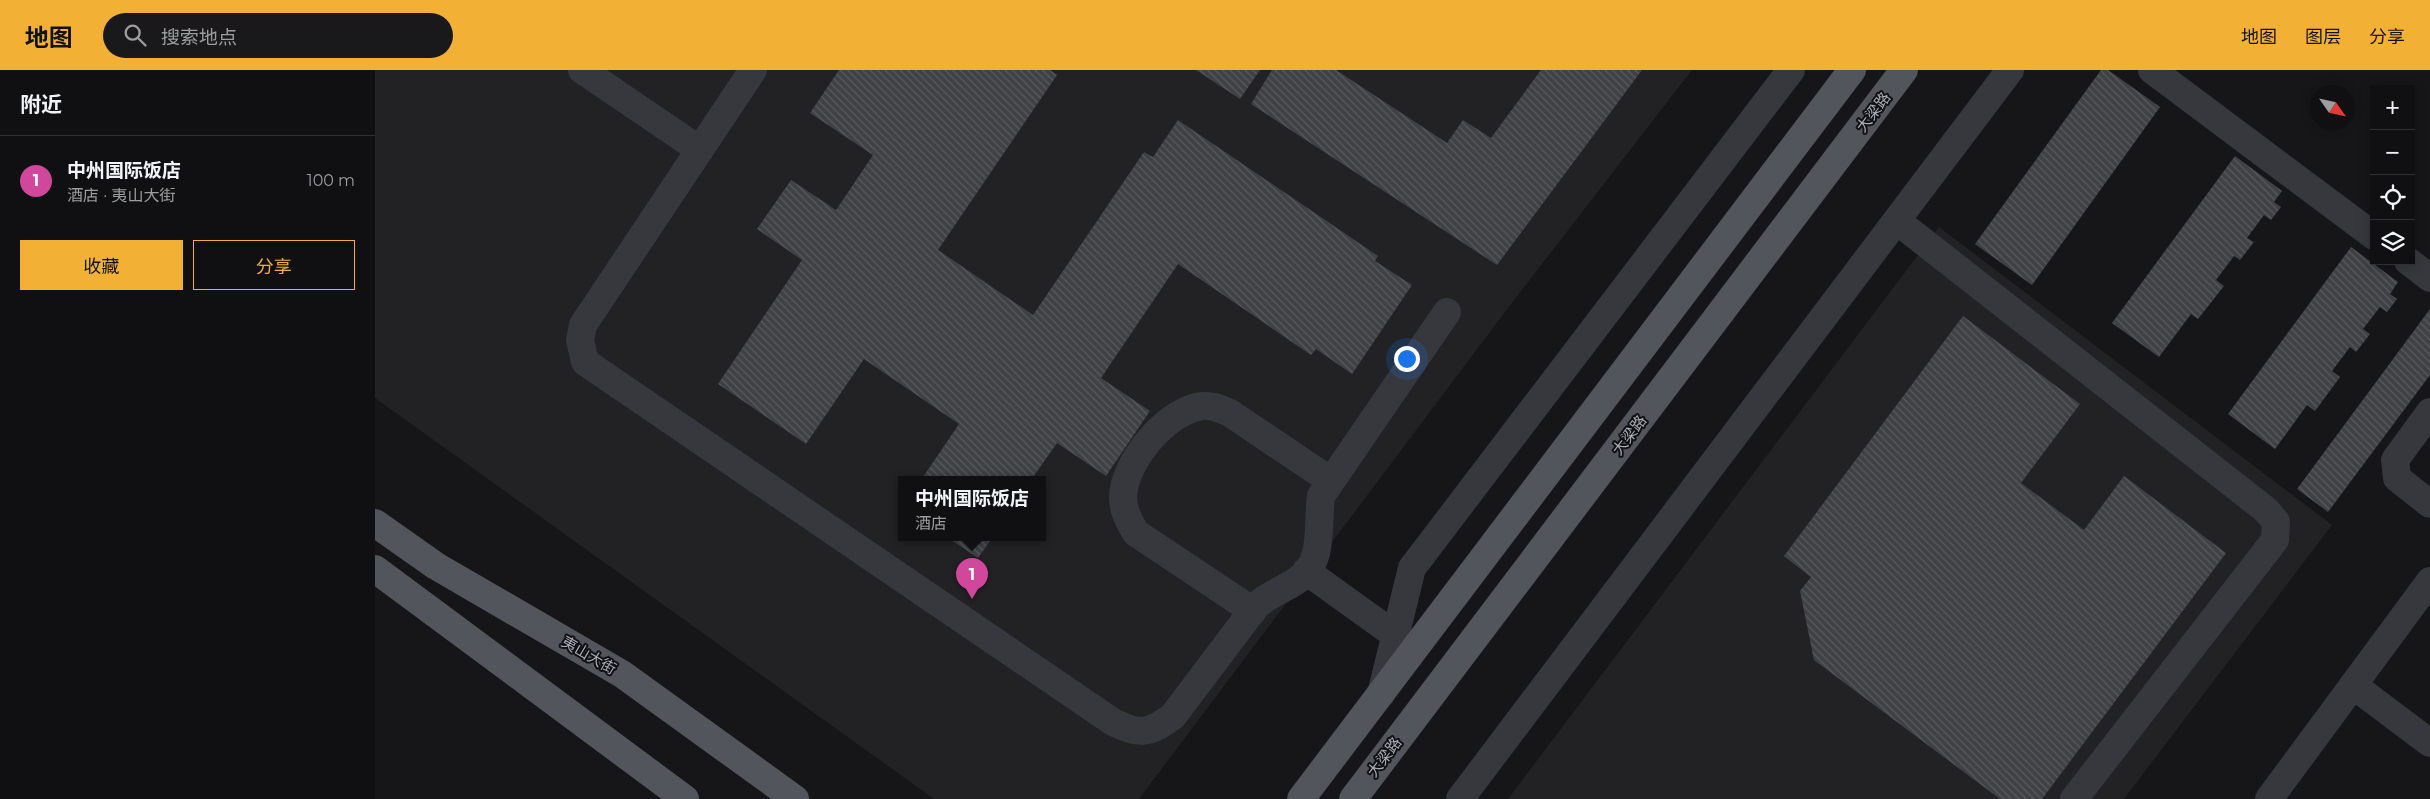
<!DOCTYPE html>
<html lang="zh">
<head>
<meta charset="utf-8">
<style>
	:root { --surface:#101012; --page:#19191b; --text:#f1f3f6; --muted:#9c9d9f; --line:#303032; --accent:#f2b134 }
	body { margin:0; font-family:Montserrat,"Noto Sans SC",sans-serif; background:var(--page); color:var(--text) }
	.controls { position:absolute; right:15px; top:15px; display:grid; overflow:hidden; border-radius:0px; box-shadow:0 2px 12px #0003 }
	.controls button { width:45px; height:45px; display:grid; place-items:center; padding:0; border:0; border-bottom:1px solid var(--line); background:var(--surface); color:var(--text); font:25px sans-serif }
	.compass { position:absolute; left:1935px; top:15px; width:45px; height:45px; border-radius:50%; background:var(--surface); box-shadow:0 2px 12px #0003; rotate:124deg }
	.you { position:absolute; left:1031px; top:288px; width:18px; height:18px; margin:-12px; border:4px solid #fff; border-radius:50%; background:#1a73e8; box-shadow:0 0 0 8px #1a73e833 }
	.badge { display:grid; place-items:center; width:32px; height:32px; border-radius:50%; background:var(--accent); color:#fff; font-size:16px; font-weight:700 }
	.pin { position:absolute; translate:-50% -41px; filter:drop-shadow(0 1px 2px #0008) }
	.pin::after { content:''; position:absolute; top:26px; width:18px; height:15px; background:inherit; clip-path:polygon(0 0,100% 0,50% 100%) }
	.popup { position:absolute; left:523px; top:406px; width:148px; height:65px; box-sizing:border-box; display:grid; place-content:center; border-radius:0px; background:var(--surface); filter:drop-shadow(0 1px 4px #0005); font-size:16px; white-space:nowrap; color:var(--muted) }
	.popup b { font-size:19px; color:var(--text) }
	.popup::after { content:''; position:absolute; left:50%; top:100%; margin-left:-10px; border:10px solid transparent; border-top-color:var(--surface) }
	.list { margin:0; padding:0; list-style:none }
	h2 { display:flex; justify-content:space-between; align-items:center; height:65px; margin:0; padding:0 20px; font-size:21px }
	h2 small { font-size:16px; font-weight:400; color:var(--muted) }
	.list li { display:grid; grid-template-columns:32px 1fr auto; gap:15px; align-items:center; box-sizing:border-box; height:90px; padding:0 20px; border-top:1px solid var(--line) }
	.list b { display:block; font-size:19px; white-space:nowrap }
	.list p { margin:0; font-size:16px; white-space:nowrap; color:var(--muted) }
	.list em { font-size:16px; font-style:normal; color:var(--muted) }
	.actions { display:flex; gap:10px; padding:15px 20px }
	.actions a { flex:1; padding:11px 0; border:1px solid var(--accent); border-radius:0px; text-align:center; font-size:18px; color:var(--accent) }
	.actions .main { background:var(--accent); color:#111 }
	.icon { flex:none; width:28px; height:28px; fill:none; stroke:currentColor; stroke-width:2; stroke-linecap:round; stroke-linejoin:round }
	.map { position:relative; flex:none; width:2055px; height:729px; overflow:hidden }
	header { display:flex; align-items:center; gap:30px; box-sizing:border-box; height:70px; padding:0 25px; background:var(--accent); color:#111 }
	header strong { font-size:24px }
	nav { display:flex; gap:28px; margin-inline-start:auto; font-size:18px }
	.search { width:350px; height:45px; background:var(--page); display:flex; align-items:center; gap:12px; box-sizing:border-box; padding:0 18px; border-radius:28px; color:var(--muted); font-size:19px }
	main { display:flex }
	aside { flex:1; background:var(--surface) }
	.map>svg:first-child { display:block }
	.built { fill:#222225; fill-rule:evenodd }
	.building { fill:url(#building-back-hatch) }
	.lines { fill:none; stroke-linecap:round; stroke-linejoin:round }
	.minor { stroke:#37383d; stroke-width:28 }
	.major { stroke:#53555c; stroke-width:28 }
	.labels { text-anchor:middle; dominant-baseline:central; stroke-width:4; stroke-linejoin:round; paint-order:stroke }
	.street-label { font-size:15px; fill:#a8adb8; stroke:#111113 }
</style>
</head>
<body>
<header>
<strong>地图</strong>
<div class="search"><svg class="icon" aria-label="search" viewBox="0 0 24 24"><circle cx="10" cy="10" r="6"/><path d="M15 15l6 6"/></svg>搜索地点</div>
<nav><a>地图</a><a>图层</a><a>分享</a></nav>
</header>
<main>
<aside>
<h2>附近<small></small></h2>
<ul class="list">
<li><span class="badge" style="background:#d1479c">1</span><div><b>中州国际饭店</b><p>酒店 · 夷山大街</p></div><em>100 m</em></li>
</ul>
<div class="actions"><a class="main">收藏</a><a>分享</a></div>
</aside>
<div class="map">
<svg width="2055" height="729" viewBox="0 0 2055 729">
	<defs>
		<pattern id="building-back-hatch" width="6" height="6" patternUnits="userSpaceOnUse" patternTransform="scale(1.25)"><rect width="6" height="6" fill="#404145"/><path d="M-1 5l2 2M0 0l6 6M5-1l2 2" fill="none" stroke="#595a5e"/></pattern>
	</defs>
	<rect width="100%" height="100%" fill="#161618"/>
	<!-- built -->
	<path class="built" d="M0,0H1317L1136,234L764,729H559L0,328ZM527,410H667V468H527Z
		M1564,157L1957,455L1749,729H1133Z"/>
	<!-- building -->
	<path class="building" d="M464,0H675L682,5L563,180L658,245L769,82L778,87L803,50L1003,186L1000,191L1037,215L977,304L941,279L936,285L803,194L726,308L775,341L731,406L682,373L656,410H546L584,354L489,289L431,374L343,314L427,190L382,159L416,110L461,140L498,85L435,43Z
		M821,0H885L865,29Z
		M897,0H961L1072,73L1088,50L1116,68L1166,0H1267L1122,195L876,34Z
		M1726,0H1733L1785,37L1657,215L1600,174Z
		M1860,86L1907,121L1899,132L1906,137L1896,150L1889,145L1872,168L1879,172L1865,190L1859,186L1841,210L1849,216L1823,249L1816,244L1784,287L1737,253Z
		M1976,177L2023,212L2015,224L2022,229L2012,242L2005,237L1988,259L1995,264L1981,282L1975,277L1957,301L1965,307L1940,341L1932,335L1900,379L1853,344Z
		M2055,239V305L1953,442L1922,419Z
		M1588,246L1705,334L1646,413L1709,460L1749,406L1851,483L1667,729H1625L1439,590L1425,521L1436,507L1409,486Z
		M573,468H617L603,488Z"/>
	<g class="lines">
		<!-- minor -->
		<path class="minor" d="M207,0L325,80
			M378,0L208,255L205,270L210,292L738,652C765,665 774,664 798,646L881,536C895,523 909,520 924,509C950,491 942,452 946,426L1072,242
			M1777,0L1999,166
			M1522,151L1891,440L1901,452L1900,470L1699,729
			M2033,191L2055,208
			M2055,342L2020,390L2022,408L2055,434
			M931,501L1020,565
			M878,541L761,463C754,452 748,441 748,427C749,393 788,345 822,337C834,334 844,338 855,343L956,411
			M1978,615L2055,673
			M1006,624L1037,498L1416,0
			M1085,729L1635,0
			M1894,729L2055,511"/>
		<!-- major -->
		<path class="major" d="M0,453L61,496L247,604L420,729
			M0,499L310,729
			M926,729L1477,0
			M978,729L1529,0"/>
	</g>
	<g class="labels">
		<!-- street labels -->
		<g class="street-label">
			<text transform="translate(1498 42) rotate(-53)">大梁路</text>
			<text transform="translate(1254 365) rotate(-53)">大梁路</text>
			<text transform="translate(214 585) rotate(30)">夷山大街</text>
			<text transform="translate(1009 687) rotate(-53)">大梁路</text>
		</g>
	</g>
</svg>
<div class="controls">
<button>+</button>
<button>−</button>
<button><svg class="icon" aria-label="locate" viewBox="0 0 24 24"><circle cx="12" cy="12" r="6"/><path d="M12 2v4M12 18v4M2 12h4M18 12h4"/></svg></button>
<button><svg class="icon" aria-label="layers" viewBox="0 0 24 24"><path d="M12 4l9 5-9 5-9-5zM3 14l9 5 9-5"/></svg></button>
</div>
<svg class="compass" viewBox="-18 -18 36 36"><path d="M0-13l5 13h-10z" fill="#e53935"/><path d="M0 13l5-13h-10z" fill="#9c9d9f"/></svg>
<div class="you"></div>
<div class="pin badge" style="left:597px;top:529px;background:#d1479c">1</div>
<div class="popup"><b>中州国际饭店</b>酒店</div>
</div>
</main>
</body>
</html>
